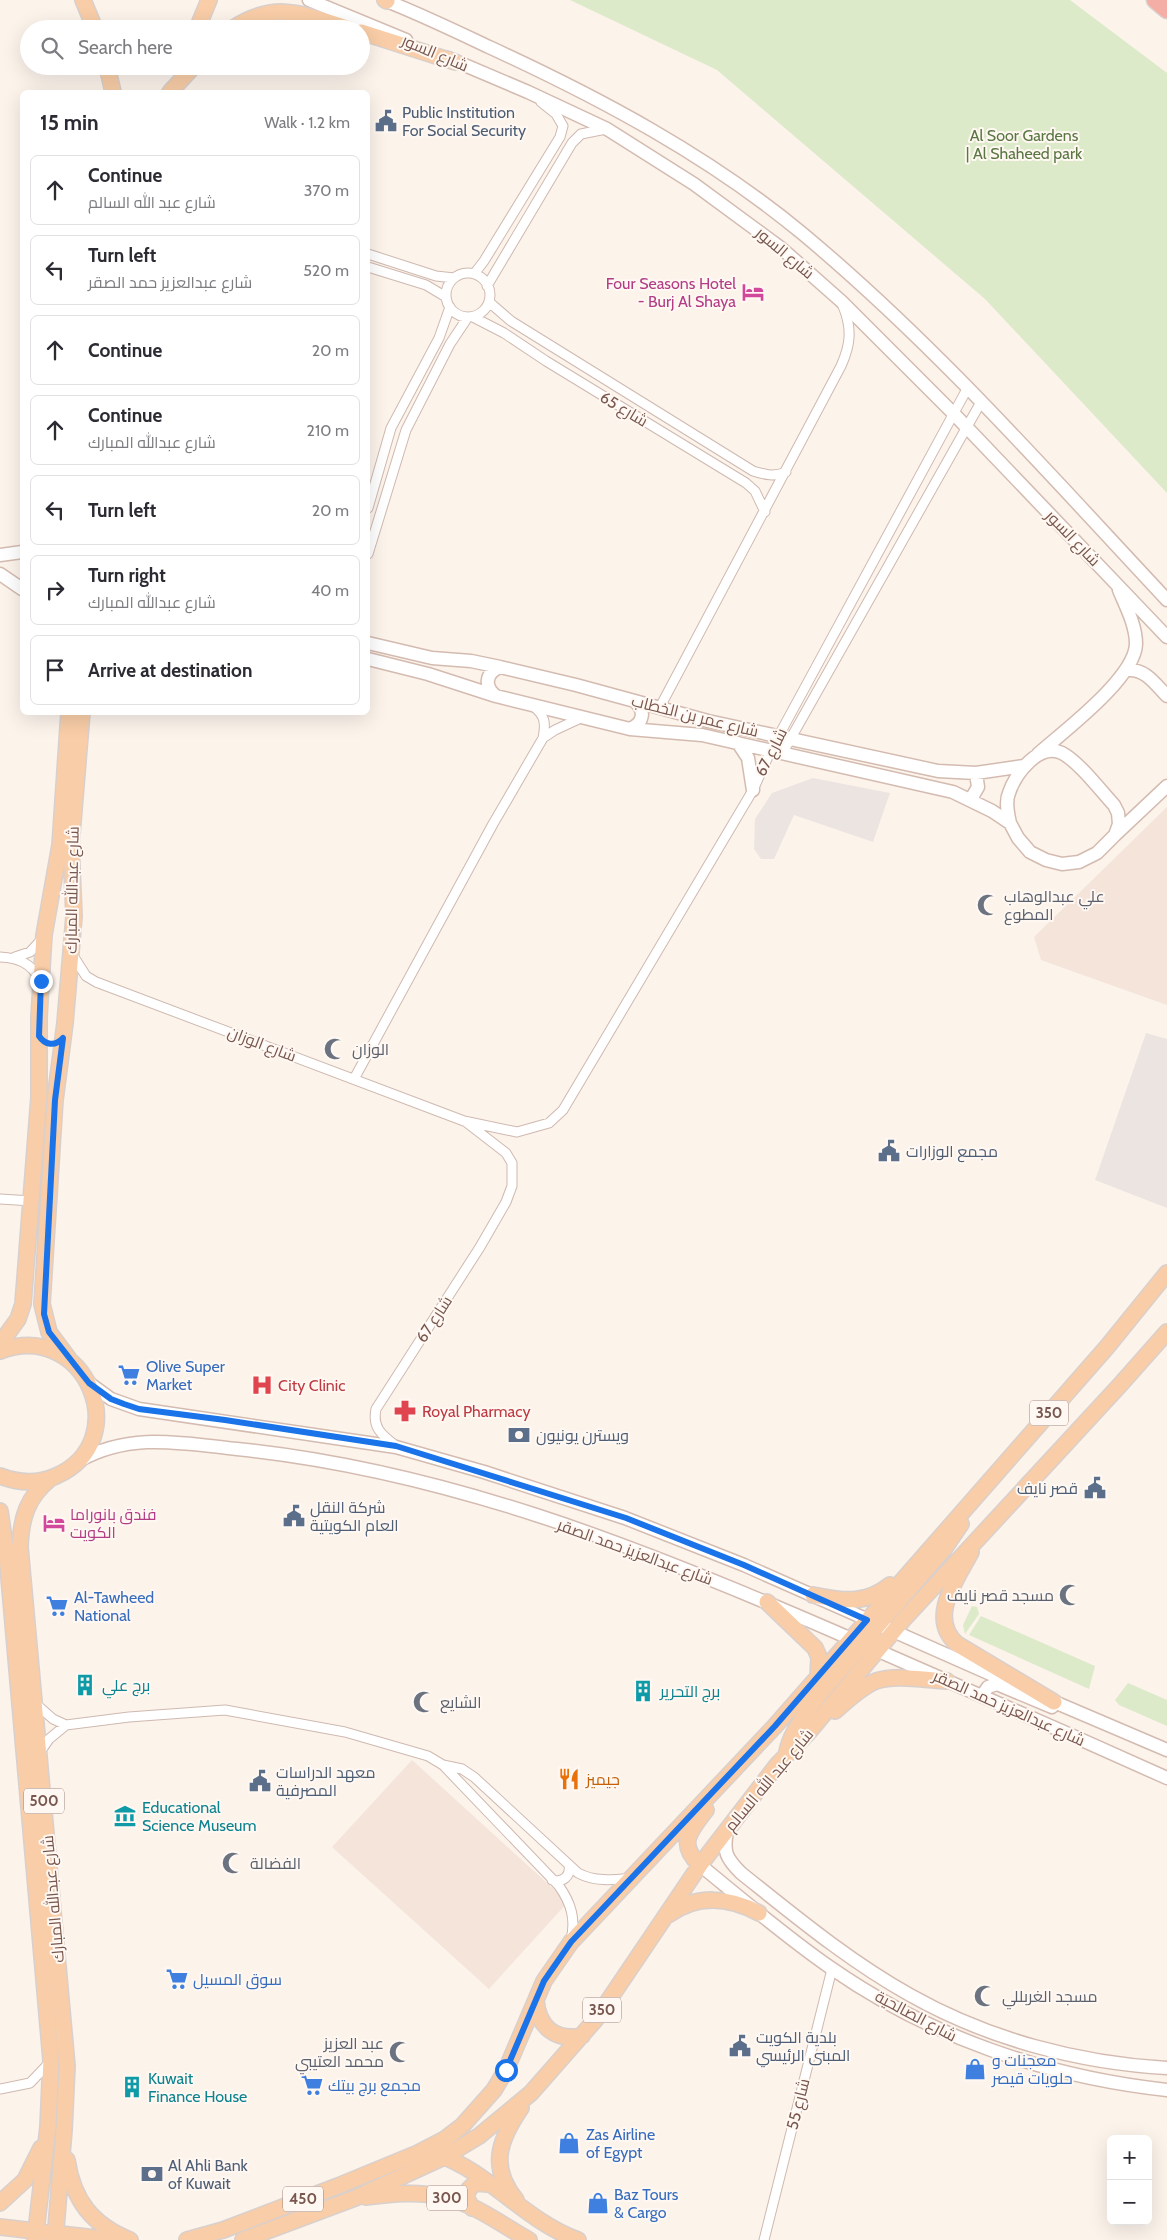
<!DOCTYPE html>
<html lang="en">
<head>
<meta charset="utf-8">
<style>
	:root { --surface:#fff; --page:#f2f2f3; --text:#2b2b33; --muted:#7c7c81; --line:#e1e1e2 }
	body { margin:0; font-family:Cabin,Cairo,sans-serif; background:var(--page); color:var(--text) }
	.controls { position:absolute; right:15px; bottom:15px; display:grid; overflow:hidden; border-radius:8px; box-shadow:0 5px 20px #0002 }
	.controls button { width:45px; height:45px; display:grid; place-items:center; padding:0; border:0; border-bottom:1px solid var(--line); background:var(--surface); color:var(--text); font:25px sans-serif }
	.stop { position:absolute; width:15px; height:15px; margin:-11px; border:4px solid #1a73e8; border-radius:50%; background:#fff }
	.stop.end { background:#1a73e8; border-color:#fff; box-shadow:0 1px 5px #0008 }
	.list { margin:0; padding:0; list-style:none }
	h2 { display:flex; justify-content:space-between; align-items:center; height:65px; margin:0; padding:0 20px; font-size:21px }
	h2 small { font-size:16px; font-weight:400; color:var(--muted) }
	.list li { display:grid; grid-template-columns:32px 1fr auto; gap:15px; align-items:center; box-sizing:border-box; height:70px; margin:0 10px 10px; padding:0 10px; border:1px solid var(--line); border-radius:8px }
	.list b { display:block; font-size:19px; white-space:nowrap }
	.list p { margin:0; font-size:16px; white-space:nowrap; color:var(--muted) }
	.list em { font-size:16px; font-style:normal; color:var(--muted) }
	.icon { flex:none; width:28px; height:28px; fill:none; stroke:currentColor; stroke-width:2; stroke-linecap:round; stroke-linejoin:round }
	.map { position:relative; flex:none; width:1167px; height:2240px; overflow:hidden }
	.search { position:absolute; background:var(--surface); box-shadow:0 5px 20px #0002; left:20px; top:20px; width:350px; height:55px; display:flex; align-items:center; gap:12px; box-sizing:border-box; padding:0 18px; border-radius:28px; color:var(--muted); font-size:19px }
	.panel { position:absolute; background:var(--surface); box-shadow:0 5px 20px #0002; left:20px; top:90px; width:350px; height:625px; border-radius:8px }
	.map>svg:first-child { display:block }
	.residential { fill:#f4e4da }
	.industrial { fill:#ece4e1 }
	.green { fill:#dceac9 }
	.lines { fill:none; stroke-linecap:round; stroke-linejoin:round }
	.street-casing { stroke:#cfb9b0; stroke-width:11 }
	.secondary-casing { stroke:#d4bbb0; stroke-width:15 }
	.primary-casing { stroke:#d9d0cd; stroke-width:18 }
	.highway-casing { stroke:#d9d0cd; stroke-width:19 }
	.street { stroke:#fff; stroke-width:9 }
	.secondary { stroke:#fff; stroke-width:12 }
	.primary { stroke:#f8cda7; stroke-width:15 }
	.highway { stroke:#f4aea5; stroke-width:16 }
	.route { stroke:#1a73e8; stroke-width:6 }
	.labels { text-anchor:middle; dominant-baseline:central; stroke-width:4; stroke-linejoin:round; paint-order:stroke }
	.shield { fill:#fff8f2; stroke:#a0877f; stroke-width:1 }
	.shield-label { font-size:15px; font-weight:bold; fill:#78574e }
	.street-label { font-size:16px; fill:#78574e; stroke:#fff8f2 }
	.service-label { font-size:16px; fill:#4e5e75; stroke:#fff8f2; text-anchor:start }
	.park-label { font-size:16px; fill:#5a7743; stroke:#fff8f2 }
	.hotel-label { font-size:16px; fill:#b23c85; stroke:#fff8f2; text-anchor:end }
	.worship-label { font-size:16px; fill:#5b616d; stroke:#fff8f2; text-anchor:start }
	.shop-label { font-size:16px; fill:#366cbe; stroke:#fff8f2; text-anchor:start }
	.health-label { font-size:16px; fill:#be3a42; stroke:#fff8f2; text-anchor:start }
	.culture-label { font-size:16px; fill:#0d838f; stroke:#fff8f2; text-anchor:start }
	.food-label { font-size:16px; fill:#c56008; stroke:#fff8f2; text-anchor:start }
</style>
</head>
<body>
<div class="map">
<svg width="1167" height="2240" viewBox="0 0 1167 2240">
	<rect width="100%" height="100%" fill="#fcf3eb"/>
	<!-- residential -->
	<path class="residential" d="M1167,807V1005L1041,960L1034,937Z
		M412,1760L568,1902L489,1989L332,1847Z"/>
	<!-- industrial -->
	<path class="industrial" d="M813,778L890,793L873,842L794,815L774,859H761L754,849L755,819L772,793Z
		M1146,1033L1167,1039V1208L1095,1180Z"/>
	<!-- green -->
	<path class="green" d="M570,0H1070L1167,73V493L985,299L717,70Z
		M972,1606L977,1607L979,1614L965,1634L963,1625Z
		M981,1616L1095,1666L1089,1689L969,1635Z
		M1128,1683L1167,1700V1726L1119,1705L1115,1700Z"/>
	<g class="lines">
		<!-- street casing -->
		<g class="street-casing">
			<path id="street" d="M368,254L436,276L454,278
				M368,267L426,285L446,297
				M446 295a22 22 0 1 1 44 0a22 22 0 1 1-44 0Z
				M474,274L484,261L560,137L563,126L556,114L541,102
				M487,286L572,143L581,134L606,129
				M489,302L511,321L753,471C766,475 774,477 786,472
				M473,317L504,333L546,361L746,483L755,491L765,512
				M368,508L391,428L439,338L450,307
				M368,554L406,430L450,344L468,317
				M660,707L841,366C851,344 852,328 843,306
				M543,738L555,730L583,717
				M783,752L981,402
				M72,954L86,976L96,982L464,1121L517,1132L549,1123L563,1110L753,790L771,750L967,389
				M0,957C19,958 31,963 40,980
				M15,957L30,952L42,939
				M354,1079L493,824L543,738C546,723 545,715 533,706
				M0,1199L32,1201
				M396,1446C382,1435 372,1428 376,1409L480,1247L506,1202L512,1186V1163L506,1153L466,1122
				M36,1704L53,1719L66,1725L129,1717L225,1710L345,1732L428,1756L443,1765L559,1886C571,1903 576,1919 571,1940
				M40,1752L49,1739L66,1725
				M443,1765L462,1769L474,1777L578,1873C595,1882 612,1880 631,1878
				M552,1880C563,1883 571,1876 569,1865
				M0,2089L30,2083L51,2061
				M764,2240L832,1969"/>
		</g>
		<!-- secondary casing -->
		<g class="secondary-casing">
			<path id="secondary" d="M309,0L406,40
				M384,0C420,14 455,31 489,47C600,98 709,156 803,234C935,344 1050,475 1167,600
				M448,58L528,92L607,129L694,184L781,248L841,301L954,414L1167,637
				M0,555L22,552
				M0,574L22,589
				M368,643L432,658L471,661L500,667L576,685L708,721L938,771L976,773L1024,766
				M368,659L428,674L496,696L630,729L702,735L953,792L992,811L1010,823L1018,838L1030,852L1046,860L1062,864L1079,862L1097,853L1115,835L1119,824L1118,813L1114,805C1100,790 1080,763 1062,753C1039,742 1015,774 1009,793C1005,802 1008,814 1010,823
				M1128,670C1146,669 1155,684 1167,696
				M496,696C484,687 485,673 500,667
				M630,729C644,723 646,710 634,701
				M738,743L748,758L753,790
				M1038,754C1064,731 1135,678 1136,644C1136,625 1126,607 1119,590
				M971,799L978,787L976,773
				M1115,835L1167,786
				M89,1383L111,1399L139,1409L396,1447L484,1472L625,1518L744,1565L1013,1684
				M79,1461C130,1432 181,1443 237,1449C445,1470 642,1548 833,1631C944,1679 1056,1728 1167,1778
				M982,1696L988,1687L997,1684L1052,1707
				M1045,1698L1167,1750
				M727,1831C723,1852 726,1858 741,1873C795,1916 849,1961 910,1995C988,2039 1078,2063 1167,2068
				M700,1865C743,1900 786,1937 831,1968C930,2037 1047,2077 1167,2090"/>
		</g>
		<!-- primary casing -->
		<g class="primary-casing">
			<path id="primary" d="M83,0L95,29
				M385,0L387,1
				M197,29L209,0
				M232,29C275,0 303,14 350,29
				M361,32L455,62
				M107,66L113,92
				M170,92L194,66
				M0,1344L18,1319L23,1304L39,1097V1017L44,935L60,845L69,712
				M0,1351C86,1319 136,1441 56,1476C38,1484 18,1483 0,1476
				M69,1359L49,1332L42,1304L55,1100L65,1023L74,916L71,846L82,712
				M51,1478C27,1497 21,1518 20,1547L67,2066L64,2130L55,2240
				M0,1511L8,1566L51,2060L48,2127L35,2240
				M971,1552C957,1579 927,1618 957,1644L1054,1702
				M813,1595C842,1601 866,1605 890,1585
				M767,1602L815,1648L819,1657L818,1677
				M876,1650L871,1639L873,1631L944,1549L961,1524
				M835,1711C847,1701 861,1687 876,1681C896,1674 925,1680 947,1681
				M787,1752C793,1718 843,1668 866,1641L871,1630
				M700,1865C677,1844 690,1831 706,1810
				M668,1915C697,1894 729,1897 759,1913
				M536,2000C538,2027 555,2041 582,2036
				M439,2155C489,2172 525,2221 578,2240
				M67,2160C73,2200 92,2225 130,2240
				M366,2197C392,2194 417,2191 443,2197C474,2203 502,2225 529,2240
				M516,2200C489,2167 499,2140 521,2108
				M0,2203L25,2180L41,2148
				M472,2208L466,2197L469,2189L475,2183L488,2184
				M0,2227L113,2240
				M187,2240L223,2230L338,2186L418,2153L445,2139L462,2126L494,2090L506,2070L544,1981L571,1942L775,1726L1107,1347L1167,1273
				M243,2240L355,2198L444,2157L479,2136L531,2093L596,2019L700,1865L777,1765L808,1733L903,1620L1120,1385L1167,1332"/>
		</g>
		<!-- highway casing -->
		<g class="highway-casing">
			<path id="highway" d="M1155,0L1167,10"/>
		</g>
		<!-- street -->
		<use href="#street" class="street"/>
		<!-- secondary -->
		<use href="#secondary" class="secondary"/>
		<!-- primary -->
		<use href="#primary" class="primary"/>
		<!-- highway -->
		<use href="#highway" class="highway"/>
	</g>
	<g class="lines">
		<!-- route -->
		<path class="route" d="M41,981L39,1036C45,1045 55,1047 63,1038L55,1100L44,1314L49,1332L89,1383L111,1399L124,1404L139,1409L225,1420L396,1446L626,1518L744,1565L867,1620L775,1726L571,1942L544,1981L506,2070"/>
	</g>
	<!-- icons -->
	<defs>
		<g id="civic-bare" transform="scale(1.725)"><path d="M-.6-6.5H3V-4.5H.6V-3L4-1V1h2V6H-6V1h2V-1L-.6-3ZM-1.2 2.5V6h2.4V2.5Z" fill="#5c6f8a" stroke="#fff8f2" stroke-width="2.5" paint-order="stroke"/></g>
		<g id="hotel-bare" transform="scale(1.725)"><path d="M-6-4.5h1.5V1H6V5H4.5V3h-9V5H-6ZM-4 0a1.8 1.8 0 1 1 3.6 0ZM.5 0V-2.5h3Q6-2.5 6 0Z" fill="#d1479c" stroke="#fff8f2" stroke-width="2.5" paint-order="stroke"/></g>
		<g id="mosque-bare" transform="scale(1.725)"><path d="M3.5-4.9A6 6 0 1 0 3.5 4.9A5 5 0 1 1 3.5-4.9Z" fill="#6b7280" stroke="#fff8f2" stroke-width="2.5" paint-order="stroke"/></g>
		<g id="supermarket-bare" transform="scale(1.725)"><path d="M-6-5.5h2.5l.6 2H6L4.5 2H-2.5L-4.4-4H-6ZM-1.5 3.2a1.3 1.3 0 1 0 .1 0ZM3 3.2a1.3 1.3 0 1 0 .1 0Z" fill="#3f7fe0" stroke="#fff8f2" stroke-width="2.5" paint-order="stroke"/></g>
		<g id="hospital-bare" transform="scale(1.725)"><path d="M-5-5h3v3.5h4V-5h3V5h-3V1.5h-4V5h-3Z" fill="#e0444e" stroke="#fff8f2" stroke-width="2.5" paint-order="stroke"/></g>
		<g id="pharmacy-bare" transform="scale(1.725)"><path d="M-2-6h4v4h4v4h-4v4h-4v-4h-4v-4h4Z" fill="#e0444e" stroke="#fff8f2" stroke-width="2.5" paint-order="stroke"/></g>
		<g id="bank-bare" transform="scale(1.725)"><path d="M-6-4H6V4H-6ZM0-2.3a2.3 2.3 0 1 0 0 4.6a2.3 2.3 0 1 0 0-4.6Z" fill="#5c6f8a" stroke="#fff8f2" stroke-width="2.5" paint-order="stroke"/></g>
		<g id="building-bare" transform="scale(1.725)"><path d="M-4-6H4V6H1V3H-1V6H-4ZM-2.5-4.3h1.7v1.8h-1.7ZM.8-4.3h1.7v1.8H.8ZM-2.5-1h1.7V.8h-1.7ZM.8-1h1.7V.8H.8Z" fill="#0f9aa8" stroke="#fff8f2" stroke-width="2.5" paint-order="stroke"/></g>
		<g id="restaurant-bare" transform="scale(1.725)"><path d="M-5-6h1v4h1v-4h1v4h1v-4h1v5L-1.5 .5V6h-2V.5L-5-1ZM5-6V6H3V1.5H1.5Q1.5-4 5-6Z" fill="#e8710a" stroke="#fff8f2" stroke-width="2.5" paint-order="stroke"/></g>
		<g id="museum-bare" transform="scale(1.725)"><path d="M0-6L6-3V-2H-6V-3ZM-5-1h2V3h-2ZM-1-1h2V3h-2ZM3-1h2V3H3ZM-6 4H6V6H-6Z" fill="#0f9aa8" stroke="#fff8f2" stroke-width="2.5" paint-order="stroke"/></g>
		<g id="shop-bare" transform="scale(1.725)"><path d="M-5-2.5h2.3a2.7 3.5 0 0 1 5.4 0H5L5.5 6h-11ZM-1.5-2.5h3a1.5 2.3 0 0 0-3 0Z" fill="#3f7fe0" stroke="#fff8f2" stroke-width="2.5" paint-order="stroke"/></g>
	</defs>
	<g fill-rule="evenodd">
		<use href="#civic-bare" x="386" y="121"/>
		<use href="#hotel-bare" x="753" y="292"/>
		<use href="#mosque-bare" x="988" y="905"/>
		<use href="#mosque-bare" x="335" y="1049"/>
		<use href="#civic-bare" x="889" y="1151"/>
		<use href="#supermarket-bare" x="129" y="1375"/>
		<use href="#hospital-bare" x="262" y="1385"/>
		<use href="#pharmacy-bare" x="405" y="1411"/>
		<use href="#bank-bare" x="519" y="1435"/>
		<use href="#civic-bare" x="1095" y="1488"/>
		<use href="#civic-bare" x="294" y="1516"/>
		<use href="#hotel-bare" x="54" y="1523"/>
		<use href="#mosque-bare" x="1070" y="1595"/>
		<use href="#supermarket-bare" x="57" y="1606"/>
		<use href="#building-bare" x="85" y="1685"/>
		<use href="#building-bare" x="643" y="1691"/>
		<use href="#mosque-bare" x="424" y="1702"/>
		<use href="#restaurant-bare" x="569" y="1779"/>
		<use href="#civic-bare" x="260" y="1781"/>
		<use href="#museum-bare" x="125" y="1816"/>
		<use href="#mosque-bare" x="233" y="1863"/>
		<use href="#supermarket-bare" x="177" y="1979"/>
		<use href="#mosque-bare" x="985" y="1996"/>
		<use href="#civic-bare" x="740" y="2046"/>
		<use href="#mosque-bare" x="400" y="2052"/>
		<use href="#shop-bare" x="975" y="2069"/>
		<use href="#supermarket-bare" x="312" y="2085"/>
		<use href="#building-bare" x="132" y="2087"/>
		<use href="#shop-bare" x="569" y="2143"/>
		<use href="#bank-bare" x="152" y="2174"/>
		<use href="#shop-bare" x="598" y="2203"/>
	</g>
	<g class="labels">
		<!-- shield labels -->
		<g class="shield">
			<rect x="1030" y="1400.5" width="38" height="25" rx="4"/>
			<rect x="24" y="1788.5" width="40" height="25" rx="4"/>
			<rect x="583" y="1997.5" width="38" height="25" rx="4"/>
			<rect x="427" y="2185.5" width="40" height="25" rx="4"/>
			<rect x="283" y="2186.5" width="40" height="25" rx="4"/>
		</g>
		<g class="shield-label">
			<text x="1049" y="1413">350</text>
			<text x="44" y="1801">500</text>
			<text x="602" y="2010">350</text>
			<text x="447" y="2198">300</text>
			<text x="303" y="2199">450</text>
		</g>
		<!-- street labels -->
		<g class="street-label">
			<text transform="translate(435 53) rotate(23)">شارع السور</text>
			<text transform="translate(785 253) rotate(40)">شارع السور</text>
			<text transform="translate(624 409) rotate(31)">شارع 65</text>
			<text transform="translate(1073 538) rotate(46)">شارع السور</text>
			<text transform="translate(695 716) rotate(14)">شارع عمر بن الخطاب</text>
			<text transform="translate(771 752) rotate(-63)">شارع 67</text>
			<text transform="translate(72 890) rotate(-89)">شارع عبدالله المبارك</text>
			<text transform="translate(262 1044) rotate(21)">شارع الوزان</text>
			<text transform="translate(434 1319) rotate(-57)">شارع 67</text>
			<text transform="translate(635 1552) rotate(20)">شارع عبدالعزيز حمد الصقر</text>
			<text transform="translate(1009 1708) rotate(24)">شارع عبدالعزيز حمد الصقر</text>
			<text transform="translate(769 1780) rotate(-50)">شارع عبد الله السالم</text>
			<text transform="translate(53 1899) rotate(-95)">شارع عبدالله المبارك</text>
			<text transform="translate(916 2016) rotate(28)">شارع الصالحية</text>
			<text transform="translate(798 2104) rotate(-76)">شارع 55</text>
		</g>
		<!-- service labels -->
		<g class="service-label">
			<text x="402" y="112">Public Institution<tspan x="402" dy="18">For Social Security</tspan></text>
			<text x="906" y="1151">مجمع الوزارات</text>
			<text x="536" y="1435">ويسترن يونيون</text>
			<text x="1078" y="1488" text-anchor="end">قصر نايف</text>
			<text x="310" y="1507">شركة النقل<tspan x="310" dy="18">العام الكويتية</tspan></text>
			<text x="276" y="1772">معهد الدراسات<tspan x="276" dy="18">المصرفية</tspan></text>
			<text x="756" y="2037">بلدية الكويت<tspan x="756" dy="18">المبنى الرئيسي</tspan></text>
			<text x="168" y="2165">Al Ahli Bank<tspan x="168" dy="18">of Kuwait</tspan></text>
		</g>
		<!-- park labels -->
		<g class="park-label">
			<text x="1024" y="135">Al Soor Gardens<tspan x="1024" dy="18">| Al Shaheed park</tspan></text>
		</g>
		<!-- hotel labels -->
		<g class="hotel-label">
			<text x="736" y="283">Four Seasons Hotel<tspan x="736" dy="18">- Burj Al Shaya</tspan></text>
			<text x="70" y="1514" text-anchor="start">فندق بانوراما<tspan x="70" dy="18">الكويت</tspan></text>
		</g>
		<!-- worship labels -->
		<g class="worship-label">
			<text x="1004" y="896">علي عبدالوهاب<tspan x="1004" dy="18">المطوع</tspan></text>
			<text x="352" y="1049">الوزان</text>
			<text x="1054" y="1595" text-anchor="end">مسجد قصر نايف</text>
			<text x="440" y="1702">الشايع</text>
			<text x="250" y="1863">الفضالة</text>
			<text x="1002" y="1996">مسجد الغربللي</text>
			<text x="384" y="2043" text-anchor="end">عبد العزيز<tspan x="384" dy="18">محمد العتيبي</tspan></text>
		</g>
		<!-- shop labels -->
		<g class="shop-label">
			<text x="146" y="1366">Olive Super<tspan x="146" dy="18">Market</tspan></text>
			<text x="74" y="1597">Al-Tawheed<tspan x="74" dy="18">National</tspan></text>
			<text x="193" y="1979">سوق المسيل</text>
			<text x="992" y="2060">معجنات و<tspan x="992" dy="18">حلويات قيصر</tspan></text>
			<text x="328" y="2085">مجمع برج بيتك</text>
			<text x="586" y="2134">Zas Airline<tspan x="586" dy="18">of Egypt</tspan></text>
			<text x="614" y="2194">Baz Tours<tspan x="614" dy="18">&amp; Cargo</tspan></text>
		</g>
		<!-- health labels -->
		<g class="health-label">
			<text x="278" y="1385">City Clinic</text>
			<text x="422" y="1411">Royal Pharmacy</text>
		</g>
		<!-- culture labels -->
		<g class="culture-label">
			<text x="102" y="1685">برج علي</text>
			<text x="660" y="1691">برج التحرير</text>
			<text x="142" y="1807">Educational<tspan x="142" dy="18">Science Museum</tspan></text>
			<text x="148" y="2078">Kuwait<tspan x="148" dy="18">Finance House</tspan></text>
		</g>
		<!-- food labels -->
		<g class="food-label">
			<text x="586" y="1779">جيميز</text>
		</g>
	</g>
</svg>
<div class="controls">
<button>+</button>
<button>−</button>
</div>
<div class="stop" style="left:506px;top:2070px"></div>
<div class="stop end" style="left:41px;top:981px"></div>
<div class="search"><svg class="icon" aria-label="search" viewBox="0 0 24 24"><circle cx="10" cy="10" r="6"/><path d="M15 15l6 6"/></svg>Search here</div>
<section class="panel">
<h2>15 min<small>Walk · 1.2 km</small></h2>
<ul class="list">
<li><svg class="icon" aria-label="ahead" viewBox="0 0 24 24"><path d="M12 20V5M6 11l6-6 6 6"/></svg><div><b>Continue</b><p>شارع عبد الله السالم</p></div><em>370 m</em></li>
<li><svg class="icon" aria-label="left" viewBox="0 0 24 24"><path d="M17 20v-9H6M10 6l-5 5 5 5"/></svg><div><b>Turn left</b><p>شارع عبدالعزيز حمد الصقر</p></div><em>520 m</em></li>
<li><svg class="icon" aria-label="ahead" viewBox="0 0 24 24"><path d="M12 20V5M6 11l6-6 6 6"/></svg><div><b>Continue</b></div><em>20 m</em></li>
<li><svg class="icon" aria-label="ahead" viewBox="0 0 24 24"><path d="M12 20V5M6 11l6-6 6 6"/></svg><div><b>Continue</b><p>شارع عبدالله المبارك</p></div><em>210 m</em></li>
<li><svg class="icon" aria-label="left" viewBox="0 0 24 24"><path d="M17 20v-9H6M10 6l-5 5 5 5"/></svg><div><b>Turn left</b></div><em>20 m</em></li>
<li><svg class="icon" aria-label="right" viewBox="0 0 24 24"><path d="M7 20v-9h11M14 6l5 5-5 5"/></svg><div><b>Turn right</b><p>شارع عبدالله المبارك</p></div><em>40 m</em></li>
<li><svg class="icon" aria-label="arrive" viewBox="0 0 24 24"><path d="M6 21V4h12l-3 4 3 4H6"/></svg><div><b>Arrive at destination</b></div></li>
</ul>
</section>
</div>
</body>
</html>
